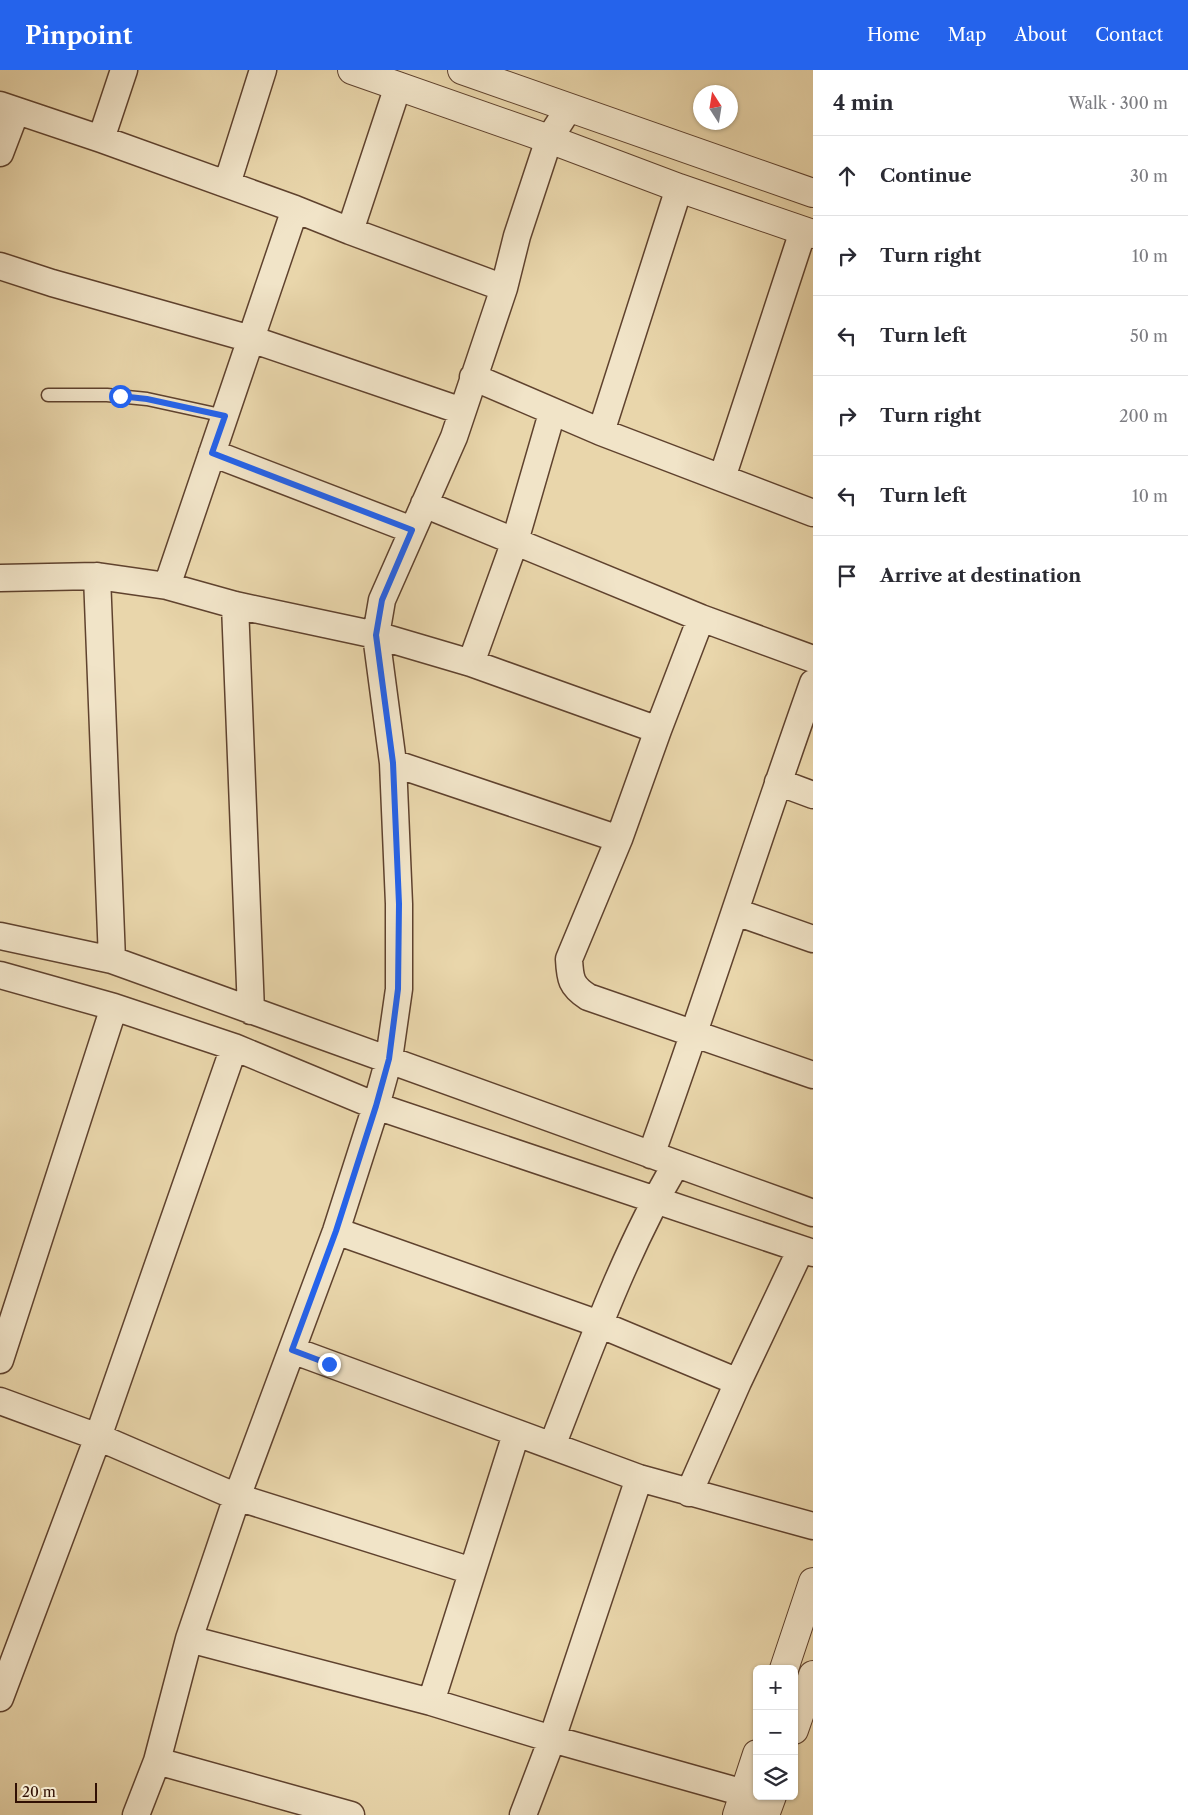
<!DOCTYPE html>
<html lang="en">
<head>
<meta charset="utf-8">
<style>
	:root { --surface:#fff; --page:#f7f7f7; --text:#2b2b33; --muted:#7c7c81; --line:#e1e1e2; --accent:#2563eb }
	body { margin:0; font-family:"Libre Caslon Text",serif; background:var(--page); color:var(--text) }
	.controls { position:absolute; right:15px; bottom:15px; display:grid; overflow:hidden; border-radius:8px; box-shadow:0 1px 4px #0004 }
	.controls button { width:45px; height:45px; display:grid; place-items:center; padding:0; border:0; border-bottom:1px solid var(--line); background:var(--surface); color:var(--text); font:25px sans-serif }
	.compass { position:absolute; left:693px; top:15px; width:45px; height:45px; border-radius:50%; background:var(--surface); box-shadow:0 1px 4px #0004; rotate:348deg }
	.scale { position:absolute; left:15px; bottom:12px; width:82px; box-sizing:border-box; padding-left:5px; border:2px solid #311004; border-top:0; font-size:14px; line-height:18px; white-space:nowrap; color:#311004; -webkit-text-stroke:4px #f1e4c8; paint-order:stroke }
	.stop { position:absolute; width:15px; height:15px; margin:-11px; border:4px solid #2563eb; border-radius:50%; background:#fff }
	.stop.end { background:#2563eb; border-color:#fff; box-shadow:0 1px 5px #0008 }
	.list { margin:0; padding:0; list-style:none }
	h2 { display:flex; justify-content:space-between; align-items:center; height:65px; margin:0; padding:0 20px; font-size:21px }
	h2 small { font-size:16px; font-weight:400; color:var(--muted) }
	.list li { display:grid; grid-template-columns:32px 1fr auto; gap:15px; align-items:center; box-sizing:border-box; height:80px; padding:0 20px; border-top:1px solid var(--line) }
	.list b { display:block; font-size:19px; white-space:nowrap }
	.list em { font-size:16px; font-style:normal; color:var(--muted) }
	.icon { flex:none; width:28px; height:28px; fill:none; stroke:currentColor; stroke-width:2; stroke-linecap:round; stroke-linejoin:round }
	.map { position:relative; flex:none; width:813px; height:1745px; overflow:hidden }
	header { display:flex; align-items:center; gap:30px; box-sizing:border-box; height:70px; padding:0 25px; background:var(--accent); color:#fff }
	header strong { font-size:24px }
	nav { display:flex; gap:28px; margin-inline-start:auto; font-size:18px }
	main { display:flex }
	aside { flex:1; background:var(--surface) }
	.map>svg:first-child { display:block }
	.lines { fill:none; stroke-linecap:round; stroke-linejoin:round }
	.service-casing { stroke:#5f422e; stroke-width:15 }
	.minor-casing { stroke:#5f422e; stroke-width:29 }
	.tertiary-casing { stroke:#5f422e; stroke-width:30 }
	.service { stroke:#f1e4c8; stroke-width:12 }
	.minor { stroke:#f1e4c8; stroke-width:26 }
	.tertiary { stroke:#f1e4c8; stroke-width:28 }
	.route { stroke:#2563eb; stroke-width:6 }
</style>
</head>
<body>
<header>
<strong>Pinpoint</strong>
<nav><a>Home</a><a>Map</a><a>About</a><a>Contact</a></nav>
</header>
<main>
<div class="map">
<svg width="813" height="1745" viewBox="0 0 813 1745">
	<rect width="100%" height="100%" fill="#e9d6ab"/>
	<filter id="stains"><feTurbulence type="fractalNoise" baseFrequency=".004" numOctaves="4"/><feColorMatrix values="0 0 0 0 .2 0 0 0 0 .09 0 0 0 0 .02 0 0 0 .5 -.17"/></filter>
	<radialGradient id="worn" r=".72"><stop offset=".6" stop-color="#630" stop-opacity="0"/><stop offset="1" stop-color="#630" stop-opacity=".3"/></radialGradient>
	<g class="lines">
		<!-- service casing -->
		<g class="service-casing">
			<path id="service" d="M48,325H107L147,329L225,346"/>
		</g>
		<!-- minor casing -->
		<g class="minor-casing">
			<path id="minor" d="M0,35L101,69L295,139L350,161L504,218
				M101,69L124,0
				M0,83L16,41
				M227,114L263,0
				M350,161L398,16
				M0,196L52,213L251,269L462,341
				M473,307L601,362L813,443
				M601,362L679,118
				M212,383L412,460
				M722,408L803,161
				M424,434L701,548L813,589
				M97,506L112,890
				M0,508L97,506L167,516L235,535L376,565L471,593L658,660
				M167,516L295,139
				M235,535L251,941
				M701,548L658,660L619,769L569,889C570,909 571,916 588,927L813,1005
				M471,593L515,471L552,343
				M393,693L619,769
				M778,712L813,725
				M736,842L813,869
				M0,866L112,890L813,1143
				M0,905L114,937L234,977L376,1036L813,1183
				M651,1085C708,928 757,770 813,613
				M336,1161L599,1254L738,1312
				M292,1280L639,1408L813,1456
				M0,1290L114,937
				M0,1331L98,1367L237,1427L472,1501
				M552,1376C589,1281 624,1182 676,1094
				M689,1423L738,1312L801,1179
				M189,1569L431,1632L552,1669L744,1723
				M0,1628L98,1367L234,977
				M431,1632L516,1364
				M157,1691L351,1745
				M136,1745L157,1691L189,1569L237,1427L336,1161L376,1036L389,989L399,919V834L393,693L376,565L382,530L454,367L504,218L517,166L549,69L569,38
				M523,1745L552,1669L639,1408"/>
		</g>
		<!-- tertiary casing -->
		<g class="tertiary-casing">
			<path id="tertiary" d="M352,0L549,69L679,118L813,164
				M462,0L813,123
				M784,1599L813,1512
				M794,1660L813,1605
				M737,1745L757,1684
				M765,1745L772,1726"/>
		</g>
		<!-- service -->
		<use href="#service" class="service"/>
		<!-- minor -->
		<use href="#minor" class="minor"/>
		<!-- tertiary -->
		<use href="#tertiary" class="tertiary"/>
	</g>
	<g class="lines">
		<!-- route -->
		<path class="route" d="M120,326L147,329L225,346L212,383L412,460L382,530L376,565L393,693L399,834L398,919L389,989L376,1036L336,1161L292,1280L329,1294"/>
	</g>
	<rect width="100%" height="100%" filter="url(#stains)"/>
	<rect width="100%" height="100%" fill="url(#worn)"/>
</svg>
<div class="controls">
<button>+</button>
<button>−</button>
<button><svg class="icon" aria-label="layers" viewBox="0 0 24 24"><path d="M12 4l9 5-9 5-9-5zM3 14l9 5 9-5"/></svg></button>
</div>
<svg class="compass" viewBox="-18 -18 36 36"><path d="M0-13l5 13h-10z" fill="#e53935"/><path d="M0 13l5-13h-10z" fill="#7c7c81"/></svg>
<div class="scale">20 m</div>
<div class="stop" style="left:120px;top:326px"></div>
<div class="stop end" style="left:329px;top:1294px"></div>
</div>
<aside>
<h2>4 min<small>Walk · 300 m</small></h2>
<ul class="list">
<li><svg class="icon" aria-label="ahead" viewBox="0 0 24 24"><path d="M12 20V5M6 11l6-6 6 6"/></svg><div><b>Continue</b></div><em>30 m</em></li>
<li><svg class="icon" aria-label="right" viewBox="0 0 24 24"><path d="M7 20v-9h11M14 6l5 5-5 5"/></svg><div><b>Turn right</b></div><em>10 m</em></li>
<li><svg class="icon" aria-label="left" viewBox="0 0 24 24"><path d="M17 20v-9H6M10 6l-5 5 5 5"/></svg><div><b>Turn left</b></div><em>50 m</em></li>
<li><svg class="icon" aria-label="right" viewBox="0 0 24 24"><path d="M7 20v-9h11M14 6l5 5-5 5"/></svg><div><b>Turn right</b></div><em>200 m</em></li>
<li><svg class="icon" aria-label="left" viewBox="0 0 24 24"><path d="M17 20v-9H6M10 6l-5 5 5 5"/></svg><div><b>Turn left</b></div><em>10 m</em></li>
<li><svg class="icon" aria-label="arrive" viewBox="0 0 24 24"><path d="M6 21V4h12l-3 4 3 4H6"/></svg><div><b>Arrive at destination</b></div></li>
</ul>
</aside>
</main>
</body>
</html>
